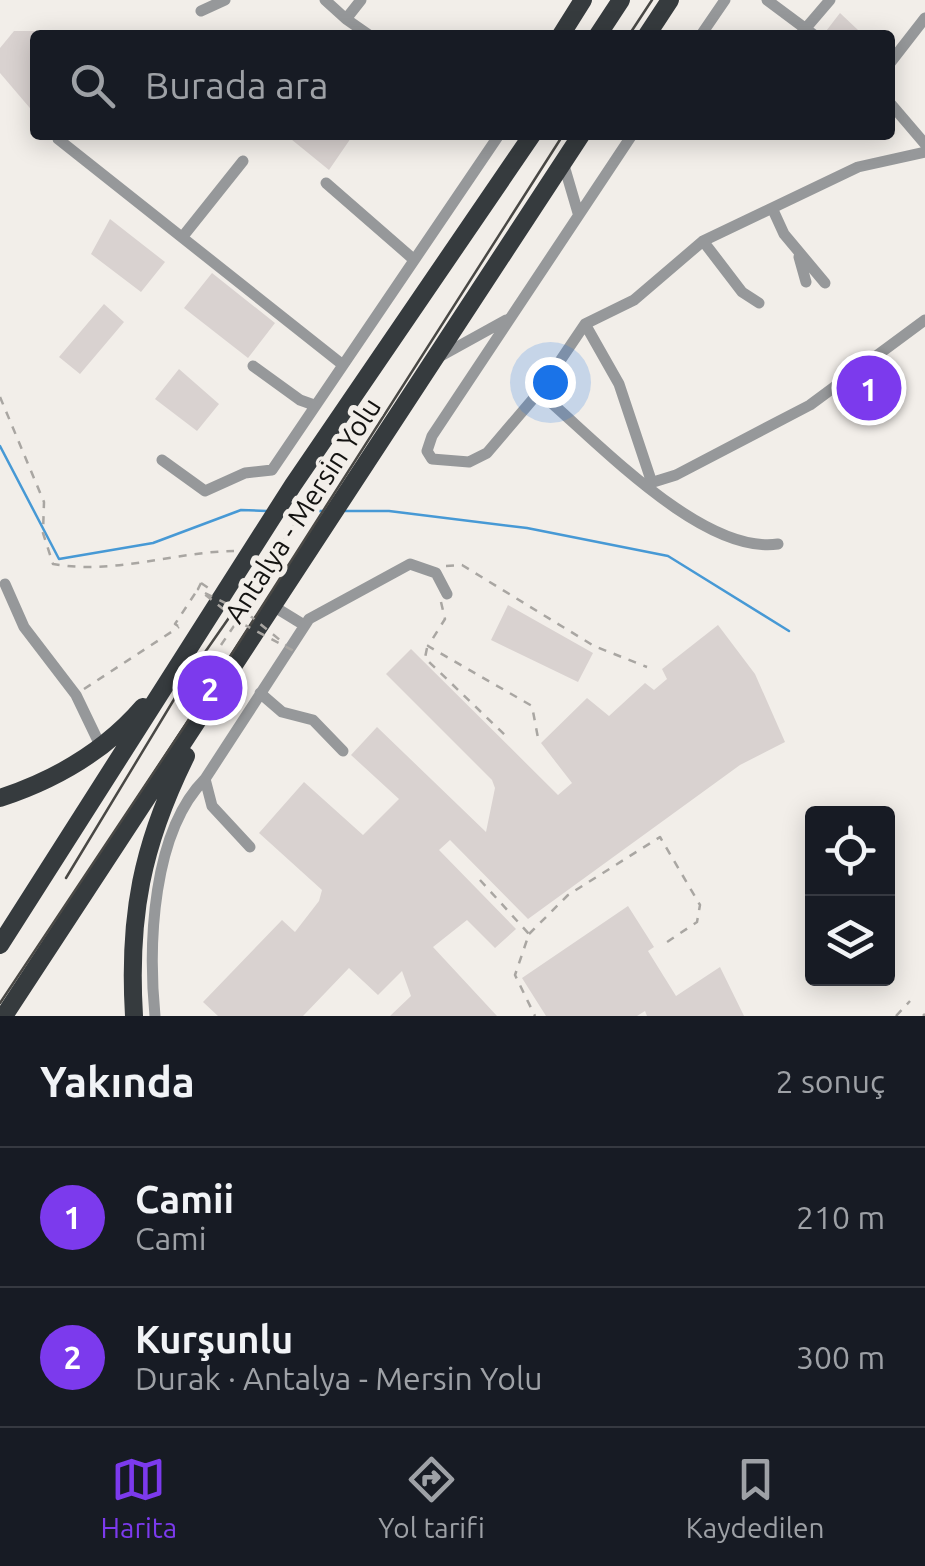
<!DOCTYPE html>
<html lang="tr">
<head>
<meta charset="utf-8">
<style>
	:root { --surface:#171b24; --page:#20242c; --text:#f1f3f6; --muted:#9ea1a6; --line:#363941; --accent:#7c3aed }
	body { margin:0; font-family:Ubuntu,sans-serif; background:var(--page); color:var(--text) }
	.controls { position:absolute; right:30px; bottom:30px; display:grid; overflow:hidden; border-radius:10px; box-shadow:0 5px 25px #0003 }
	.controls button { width:90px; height:90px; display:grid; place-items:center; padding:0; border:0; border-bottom:2px solid var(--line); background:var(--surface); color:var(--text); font:50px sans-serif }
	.you { position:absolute; left:550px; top:382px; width:35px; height:35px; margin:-25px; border:8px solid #fff; border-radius:50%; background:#1a73e8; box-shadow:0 0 0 15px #1a73e833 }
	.badge { display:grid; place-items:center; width:65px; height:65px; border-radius:50%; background:var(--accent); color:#fff; font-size:32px; font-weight:700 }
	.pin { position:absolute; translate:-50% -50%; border:5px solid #fff; box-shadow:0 2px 10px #0006 }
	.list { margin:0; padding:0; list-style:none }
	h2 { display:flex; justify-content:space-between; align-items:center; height:130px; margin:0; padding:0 40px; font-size:42px }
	h2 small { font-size:32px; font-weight:400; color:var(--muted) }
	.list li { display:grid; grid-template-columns:65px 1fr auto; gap:30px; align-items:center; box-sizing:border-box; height:140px; padding:0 40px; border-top:2px solid var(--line) }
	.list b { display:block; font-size:38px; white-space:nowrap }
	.list p { margin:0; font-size:32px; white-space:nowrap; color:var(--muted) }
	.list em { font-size:32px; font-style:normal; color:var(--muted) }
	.icon { flex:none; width:55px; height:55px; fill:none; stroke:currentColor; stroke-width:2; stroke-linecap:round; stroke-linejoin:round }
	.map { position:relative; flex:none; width:925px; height:1016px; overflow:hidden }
	.search { position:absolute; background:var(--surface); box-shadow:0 5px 25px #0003; left:30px; right:30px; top:30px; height:110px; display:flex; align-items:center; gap:25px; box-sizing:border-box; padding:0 35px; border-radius:10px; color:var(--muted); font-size:38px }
	.sheet { height:410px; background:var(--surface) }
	nav { display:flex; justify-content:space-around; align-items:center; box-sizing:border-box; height:140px; border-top:2px solid var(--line); background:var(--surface); font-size:28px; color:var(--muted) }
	nav a { display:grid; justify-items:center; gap:5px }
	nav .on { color:var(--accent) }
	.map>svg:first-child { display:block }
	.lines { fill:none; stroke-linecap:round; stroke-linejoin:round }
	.stream { stroke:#4799d5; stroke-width:2.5 }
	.building { fill:#d9d2d0 }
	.path { stroke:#a9a6a2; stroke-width:2.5; stroke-dasharray:8 8; stroke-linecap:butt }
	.minor { stroke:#96989a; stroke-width:11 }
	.highway { stroke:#363b3e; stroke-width:18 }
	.tram { stroke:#494845; stroke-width:2.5 }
	.path-bridge { stroke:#a9a6a2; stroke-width:2.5; stroke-dasharray:8 8; stroke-linecap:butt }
	.labels { text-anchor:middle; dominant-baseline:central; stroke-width:10; stroke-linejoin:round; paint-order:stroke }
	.street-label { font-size:28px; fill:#141311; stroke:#f2eee9 }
</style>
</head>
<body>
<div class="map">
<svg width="925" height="1016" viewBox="0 0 925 1016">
	<rect width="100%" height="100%" fill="#f2eee9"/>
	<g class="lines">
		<!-- stream -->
		<path class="stream" d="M0,446L59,559L153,543L241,510L267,511
			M285,511H327
			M345,511H389L527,528L668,556L789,631"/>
	</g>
	<!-- building -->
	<path class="building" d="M840,13L858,30L853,35H823Z
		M14,31H35V114L0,73V48Z
		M286,135H353L329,170Z
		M110,219L165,262L141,292L91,254Z
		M212,273L275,323L248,358L184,308Z
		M104,304L124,322L80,374L59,357Z
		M179,369L219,404L197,431L155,399Z
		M868,374L885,390L872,404L853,386Z
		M508,605L593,653L578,682L491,640Z
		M718,625L755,674L785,742L740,765L528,919L450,840L439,850L516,929L495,948L467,920L433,947L497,1016H390L411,996L402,971L378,995L349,968L303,1016H218L203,1002L282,920L295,932L319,901L322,890L259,833L304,782L363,835L399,799L351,755L377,727L486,832L495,788L492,780L386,674L411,649L558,795L572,783L541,743L587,698L609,716L645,683L654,690L667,679L662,669Z
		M628,906L654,947L648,951L676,996L720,967L744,1016H647L645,1011L637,1016H546L522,978Z"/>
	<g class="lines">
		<!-- path -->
		<path class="path" d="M0,397L44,502L43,533L53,564C115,575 172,552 234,551
			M446,566L462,565L594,646L647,667
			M201,583L210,589
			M441,602L445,619L428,646L532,706L538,738
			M178,626L175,624L196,592
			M221,645L238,620
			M427,648L425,658L507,737
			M84,689L179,627
			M480,880L529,934L515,975L535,1016
			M529,934L568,895L660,837L700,905L697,922L661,946
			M896,1016L910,1001
			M923,1016L925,1014"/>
		<!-- minor -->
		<path class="minor" d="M325,0L346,19
			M361,0L346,19L369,35
			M767,0L814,35
			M201,11L225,0
			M701,35L725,0
			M800,35L830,0
			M890,63L925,18
			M890,103L925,144
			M632,135L432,436L427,451L432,459L469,462L487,453L539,392L585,324L634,300L703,241L858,167L925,152
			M58,139L343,365
			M563,162L578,213
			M326,183L412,258
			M773,210L784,234L825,283
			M184,235L243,161
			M703,241L742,292L759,303
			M799,257L806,282
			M585,324L619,384L652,483
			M439,357L506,320
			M253,366L300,400L314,405
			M539,392C597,441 702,555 778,544
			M162,460L205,491L245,473L272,470L499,135
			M647,484L676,475L810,405L925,320
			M5,584L24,627L76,695L101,747
			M273,606L304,625
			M260,693L282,712L313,720L343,751
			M205,779L212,806L250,847
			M155,1016C148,944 152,832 205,779L309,619L410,564L436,573L447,594"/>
		<!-- highway -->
		<path class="highway" d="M561,35L583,0
			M598,35L621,0
			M647,35L670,0
			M0,798C55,780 105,751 143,707
			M0,945L293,485L532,135
			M4,1016L581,135
			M134,1016C128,916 142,845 186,756"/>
		<!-- tram -->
		<path class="tram" d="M629,35L652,0
			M66,878L187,678L325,480
			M0,1003L210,688L563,135"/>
		<!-- path-bridge -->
		<path class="path-bridge" d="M201,583L198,589L241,623L294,651L297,646
			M205,593L248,614L286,645"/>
	</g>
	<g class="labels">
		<!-- street labels -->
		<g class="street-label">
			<text transform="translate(302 510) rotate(-57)">Antalya - Mersin Yolu</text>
		</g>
	</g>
</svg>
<div class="controls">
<button><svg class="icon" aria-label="locate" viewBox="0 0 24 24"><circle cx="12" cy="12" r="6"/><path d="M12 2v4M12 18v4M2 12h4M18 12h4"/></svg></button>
<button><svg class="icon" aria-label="layers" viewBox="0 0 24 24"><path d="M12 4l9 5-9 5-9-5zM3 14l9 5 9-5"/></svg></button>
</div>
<div class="you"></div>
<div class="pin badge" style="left:869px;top:388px">1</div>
<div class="pin badge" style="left:210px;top:688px">2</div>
<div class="search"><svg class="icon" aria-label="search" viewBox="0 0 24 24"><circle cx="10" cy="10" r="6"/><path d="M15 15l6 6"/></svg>Burada ara</div>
</div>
<section class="sheet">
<h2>Yakında<small>2 sonuç</small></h2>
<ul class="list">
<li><span class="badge">1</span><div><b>Camii</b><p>Cami</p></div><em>210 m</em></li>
<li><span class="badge">2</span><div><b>Kurşunlu</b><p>Durak · Antalya - Mersin Yolu</p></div><em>300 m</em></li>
</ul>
</section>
<nav>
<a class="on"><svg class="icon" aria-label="map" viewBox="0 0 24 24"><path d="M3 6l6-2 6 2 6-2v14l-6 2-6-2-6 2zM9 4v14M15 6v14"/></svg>Harita</a>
<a><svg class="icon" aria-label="directions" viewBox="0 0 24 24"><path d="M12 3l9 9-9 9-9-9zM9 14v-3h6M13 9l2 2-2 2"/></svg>Yol tarifi</a>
<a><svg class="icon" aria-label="saved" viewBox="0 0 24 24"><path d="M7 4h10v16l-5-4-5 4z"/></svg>Kaydedilen</a>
</nav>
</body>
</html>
